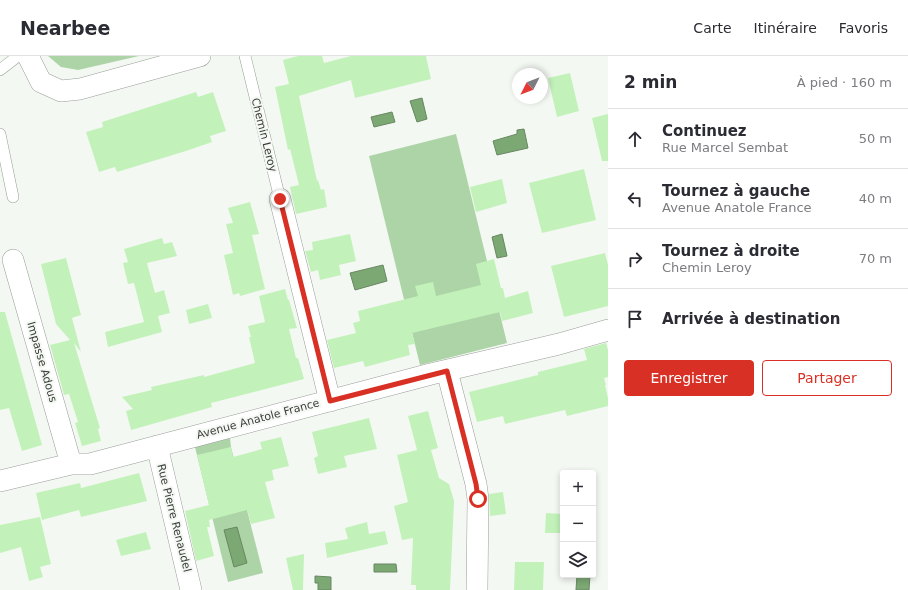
<!DOCTYPE html>
<html lang="fr">
<head>
<meta charset="utf-8">
<style>
	:root { --surface:#fff; --page:#f2f2f3; --text:#2b2b33; --muted:#7c7c81; --line:#e1e1e2; --accent:#d93025 }
	body { margin:0; font-family:"DejaVu Sans",sans-serif; background:var(--page); color:var(--text) }
	.controls { position:absolute; right:12px; bottom:12px; display:grid; overflow:hidden; border-radius:4px; box-shadow:0 2px 6px #0003 }
	.controls button { width:36px; height:36px; display:grid; place-items:center; padding:0; border:0; border-bottom:1px solid var(--line); background:var(--surface); color:var(--text); font:20px sans-serif }
	.compass { position:absolute; left:512px; top:12px; width:36px; height:36px; border-radius:50%; background:var(--surface); box-shadow:0 2px 6px #0003; rotate:228deg }
	.stop { position:absolute; width:12px; height:12px; margin:-9px; border:3px solid #d93025; border-radius:50%; background:#fff }
	.stop.end { background:#d93025; border-color:#fff; box-shadow:0 1px 4px #0008 }
	.list { margin:0; padding:0; list-style:none }
	h2 { display:flex; justify-content:space-between; align-items:center; height:52px; margin:0; padding:0 16px; font-size:17px }
	h2 small { font-size:13px; font-weight:400; color:var(--muted) }
	.list li { display:grid; grid-template-columns:26px 1fr auto; gap:12px; align-items:center; box-sizing:border-box; height:60px; padding:0 16px; border-top:1px solid var(--line) }
	.list b { display:block; font-size:15px; white-space:nowrap }
	.list p { margin:0; font-size:13px; white-space:nowrap; color:var(--muted) }
	.list em { font-size:13px; font-style:normal; color:var(--muted) }
	.actions { display:flex; gap:8px; padding:12px 16px }
	.actions a { flex:1; padding:9px 0; border:1px solid var(--accent); border-radius:4px; text-align:center; font-size:14px; color:var(--accent) }
	.actions .main { background:var(--accent); color:#fff }
	.icon { flex:none; width:22px; height:22px; fill:none; stroke:currentColor; stroke-width:2; stroke-linecap:round; stroke-linejoin:round }
	.map { position:relative; flex:none; width:608px; height:534px; overflow:hidden }
	header { display:flex; align-items:center; gap:24px; box-sizing:border-box; height:56px; padding:0 20px; background:var(--surface); border-bottom:1px solid var(--line) }
	header strong { font-size:19px }
	nav { display:flex; gap:22px; margin-inline-start:auto; font-size:14px }
	main { display:flex }
	aside { flex:1; background:var(--surface) }
	.map>svg:first-child { display:block }
	.green { fill:#add4a7 }
	.water { fill:#7ba873; stroke:#688862 }
	.building { fill:#c2f2ba }
	.lines { fill:none; stroke-linecap:round; stroke-linejoin:round }
	.lane-casing { stroke:#9a9e9a; stroke-width:12 }
	.street-casing { stroke:#9a9e9a; stroke-width:22 }
	.lane { stroke:#fff; stroke-width:11 }
	.street { stroke:#fff; stroke-width:21 }
	.route { stroke:#d93025; stroke-width:5 }
	.labels { text-anchor:middle; dominant-baseline:central; stroke-width:4; stroke-linejoin:round; paint-order:stroke }
	.street-label { font-size:11px; fill:#3c3d3b; stroke:#f4f8f3 }
</style>
</head>
<body>
<header>
<strong>Nearbee</strong>
<nav><a>Carte</a><a>Itinéraire</a><a>Favoris</a></nav>
</header>
<main>
<div class="map">
<svg width="608" height="534" viewBox="0 0 608 534">
	<rect width="100%" height="100%" fill="#f4f8f3"/>
	<!-- green -->
	<path class="green" d="M48,0H139L78,14L61,11Z
		M456,78L507,287L420,309L369,100Z
		M230,382L231,391L263,517L228,526L195,391Z"/>
	<!-- water -->
	<path class="water" d="M422,42L427,63L417,66L410,45Z
		M392,56L395,66L374,71L371,61Z
		M524,73L528,92L497,99L493,85L517,78V74Z
		M502,178L507,200L497,202L492,181Z
		M383,209L387,225L355,234L350,217Z
		M237,471L247,507L234,511L224,474Z
		M374,508H396L397,516H374Z
		M577,519H590L589,534H576Z
		M315,520L331,521V534H318V527H315Z"/>
	<!-- building -->
	<path class="building" d="M298,0H322L324,7L351,0H426L431,23L355,42L351,24L299,40L317,125L318,124L321,134L324,133L327,151L296,158L290,131L299,129L290,93L288,94L275,31L289,28L283,4Z
		M570,17L579,55L557,61L548,22Z
		M196,36L198,41L213,36L226,75L210,80L212,86L186,95L117,116L115,111L99,116L86,76L103,71L102,66Z
		M608,58V105H602L592,62Z
		M584,113L596,164L542,177L529,127Z
		M502,123L507,147L476,156L470,131Z
		M250,146L259,178L252,179L265,233L240,240L239,237L233,239L224,199L233,197L226,168L233,167L228,152Z
		M350,178L356,205L339,209L341,219L320,224L318,214L311,216L305,195L313,194L312,186Z
		M162,182L164,188L172,186L177,200L147,207L155,237L164,234L170,257L158,260L162,276L108,291L105,276L144,266L134,227L128,228L123,207L128,206L124,193Z
		M605,197L608,209V250L564,261L551,210Z
		M66,202L81,259L72,262L81,296L74,287L100,372L98,373L101,385L82,390L75,367L78,366L69,338L64,339L50,289L70,284L56,268L41,208Z
		M494,203L501,232H503L505,242L528,235L533,257L502,265L500,256L412,277L415,288L408,289L410,299L365,311L363,305L334,312L327,284L356,277L353,267L360,265L358,255L418,240L415,230L433,226L436,240L481,229L476,208Z
		M285,233L288,244H289L297,272L289,273L296,302H298L304,323L211,347L212,351L131,374L126,355L133,353L122,341L152,334L151,331L204,319V321L255,307L249,281H251L248,270L265,266L259,240Z
		M208,248L212,262L189,268L186,254Z
		M0,256H5L42,389L22,395L9,352L0,354Z
		M606,287L608,294V321L604,322L606,329H605L608,342V350L567,360L565,354L505,368L503,360L477,366L469,336L538,319V316L587,304L584,293Z
		M428,355L438,392L431,394L439,422L449,428L454,445L450,534H416V529H411L413,482L402,484L394,450L408,446L397,399L417,394L408,360Z
		M369,362L377,393L344,400L347,411L318,418L314,402L318,400L312,376Z
		M281,381L289,410L272,414L274,424L265,426L275,462L251,468L247,454L209,464L210,471H207L214,500L196,505L185,455L209,449L197,399L231,391L233,401L262,393L260,386Z
		M139,417L147,445L81,461L79,454L42,464L36,437L80,427L81,432Z
		M503,436L506,458L490,460L489,438Z
		M546,457L563,458V477H545Z
		M40,461L51,508L40,511L43,521L29,525L21,491L0,497V469Z
		M367,466L369,478L385,475L388,488L327,502L325,487L348,483L345,472Z
		M146,476L151,493L121,500L116,484Z
		M304,498L303,534H293L286,502Z
		M515,506H544L543,534H514Z"/>
	<g class="lines">
		<!-- lane casing -->
		<g class="lane-casing">
			<path id="lane" d="M245,0L280,143
				M0,14L18,0
				M0,78L13,141"/>
		</g>
		<!-- street casing -->
		<g class="street-casing">
			<path id="street" d="M28,0L41,26L61,35L80,33L200,0
				M280,143L330,345
				M13,204L71,408
				M447,315L476,428L478,443L477,534
				M157,390L191,534
				M0,425L71,408H90L431,318L559,288L608,274"/>
		</g>
		<!-- lane -->
		<use href="#lane" class="lane"/>
		<!-- street -->
		<use href="#street" class="street"/>
	</g>
	<g class="lines">
		<!-- route -->
		<path class="route" d="M280,143L330,345L447,315L476,428L478,443"/>
	</g>
	<g class="labels">
		<!-- street labels -->
		<g class="street-label">
			<text transform="translate(264 79) rotate(76)">Chemin Leroy</text>
			<text transform="translate(42 306) rotate(74)">Impasse Adous</text>
			<text transform="translate(258 363) rotate(-15)">Avenue Anatole France</text>
			<text transform="translate(174 462) rotate(76)">Rue Pierre Renaudel</text>
		</g>
	</g>
</svg>
<div class="controls">
<button>+</button>
<button>−</button>
<button><svg class="icon" aria-label="layers" viewBox="0 0 24 24"><path d="M12 4l9 5-9 5-9-5zM3 14l9 5 9-5"/></svg></button>
</div>
<svg class="compass" viewBox="-18 -18 36 36"><path d="M0-13l5 13h-10z" fill="#e53935"/><path d="M0 13l5-13h-10z" fill="#7c7c81"/></svg>
<div class="stop" style="left:478px;top:443px"></div>
<div class="stop end" style="left:280px;top:143px"></div>
</div>
<aside>
<h2>2 min<small>À pied · 160 m</small></h2>
<ul class="list">
<li><svg class="icon" aria-label="ahead" viewBox="0 0 24 24"><path d="M12 20V5M6 11l6-6 6 6"/></svg><div><b>Continuez</b><p>Rue Marcel Sembat</p></div><em>50 m</em></li>
<li><svg class="icon" aria-label="left" viewBox="0 0 24 24"><path d="M17 20v-9H6M10 6l-5 5 5 5"/></svg><div><b>Tournez à gauche</b><p>Avenue Anatole France</p></div><em>40 m</em></li>
<li><svg class="icon" aria-label="right" viewBox="0 0 24 24"><path d="M7 20v-9h11M14 6l5 5-5 5"/></svg><div><b>Tournez à droite</b><p>Chemin Leroy</p></div><em>70 m</em></li>
<li><svg class="icon" aria-label="arrive" viewBox="0 0 24 24"><path d="M6 21V4h12l-3 4 3 4H6"/></svg><div><b>Arrivée à destination</b></div></li>
</ul>
<div class="actions"><a class="main">Enregistrer</a><a>Partager</a></div>
</aside>
</main>
</body>
</html>
